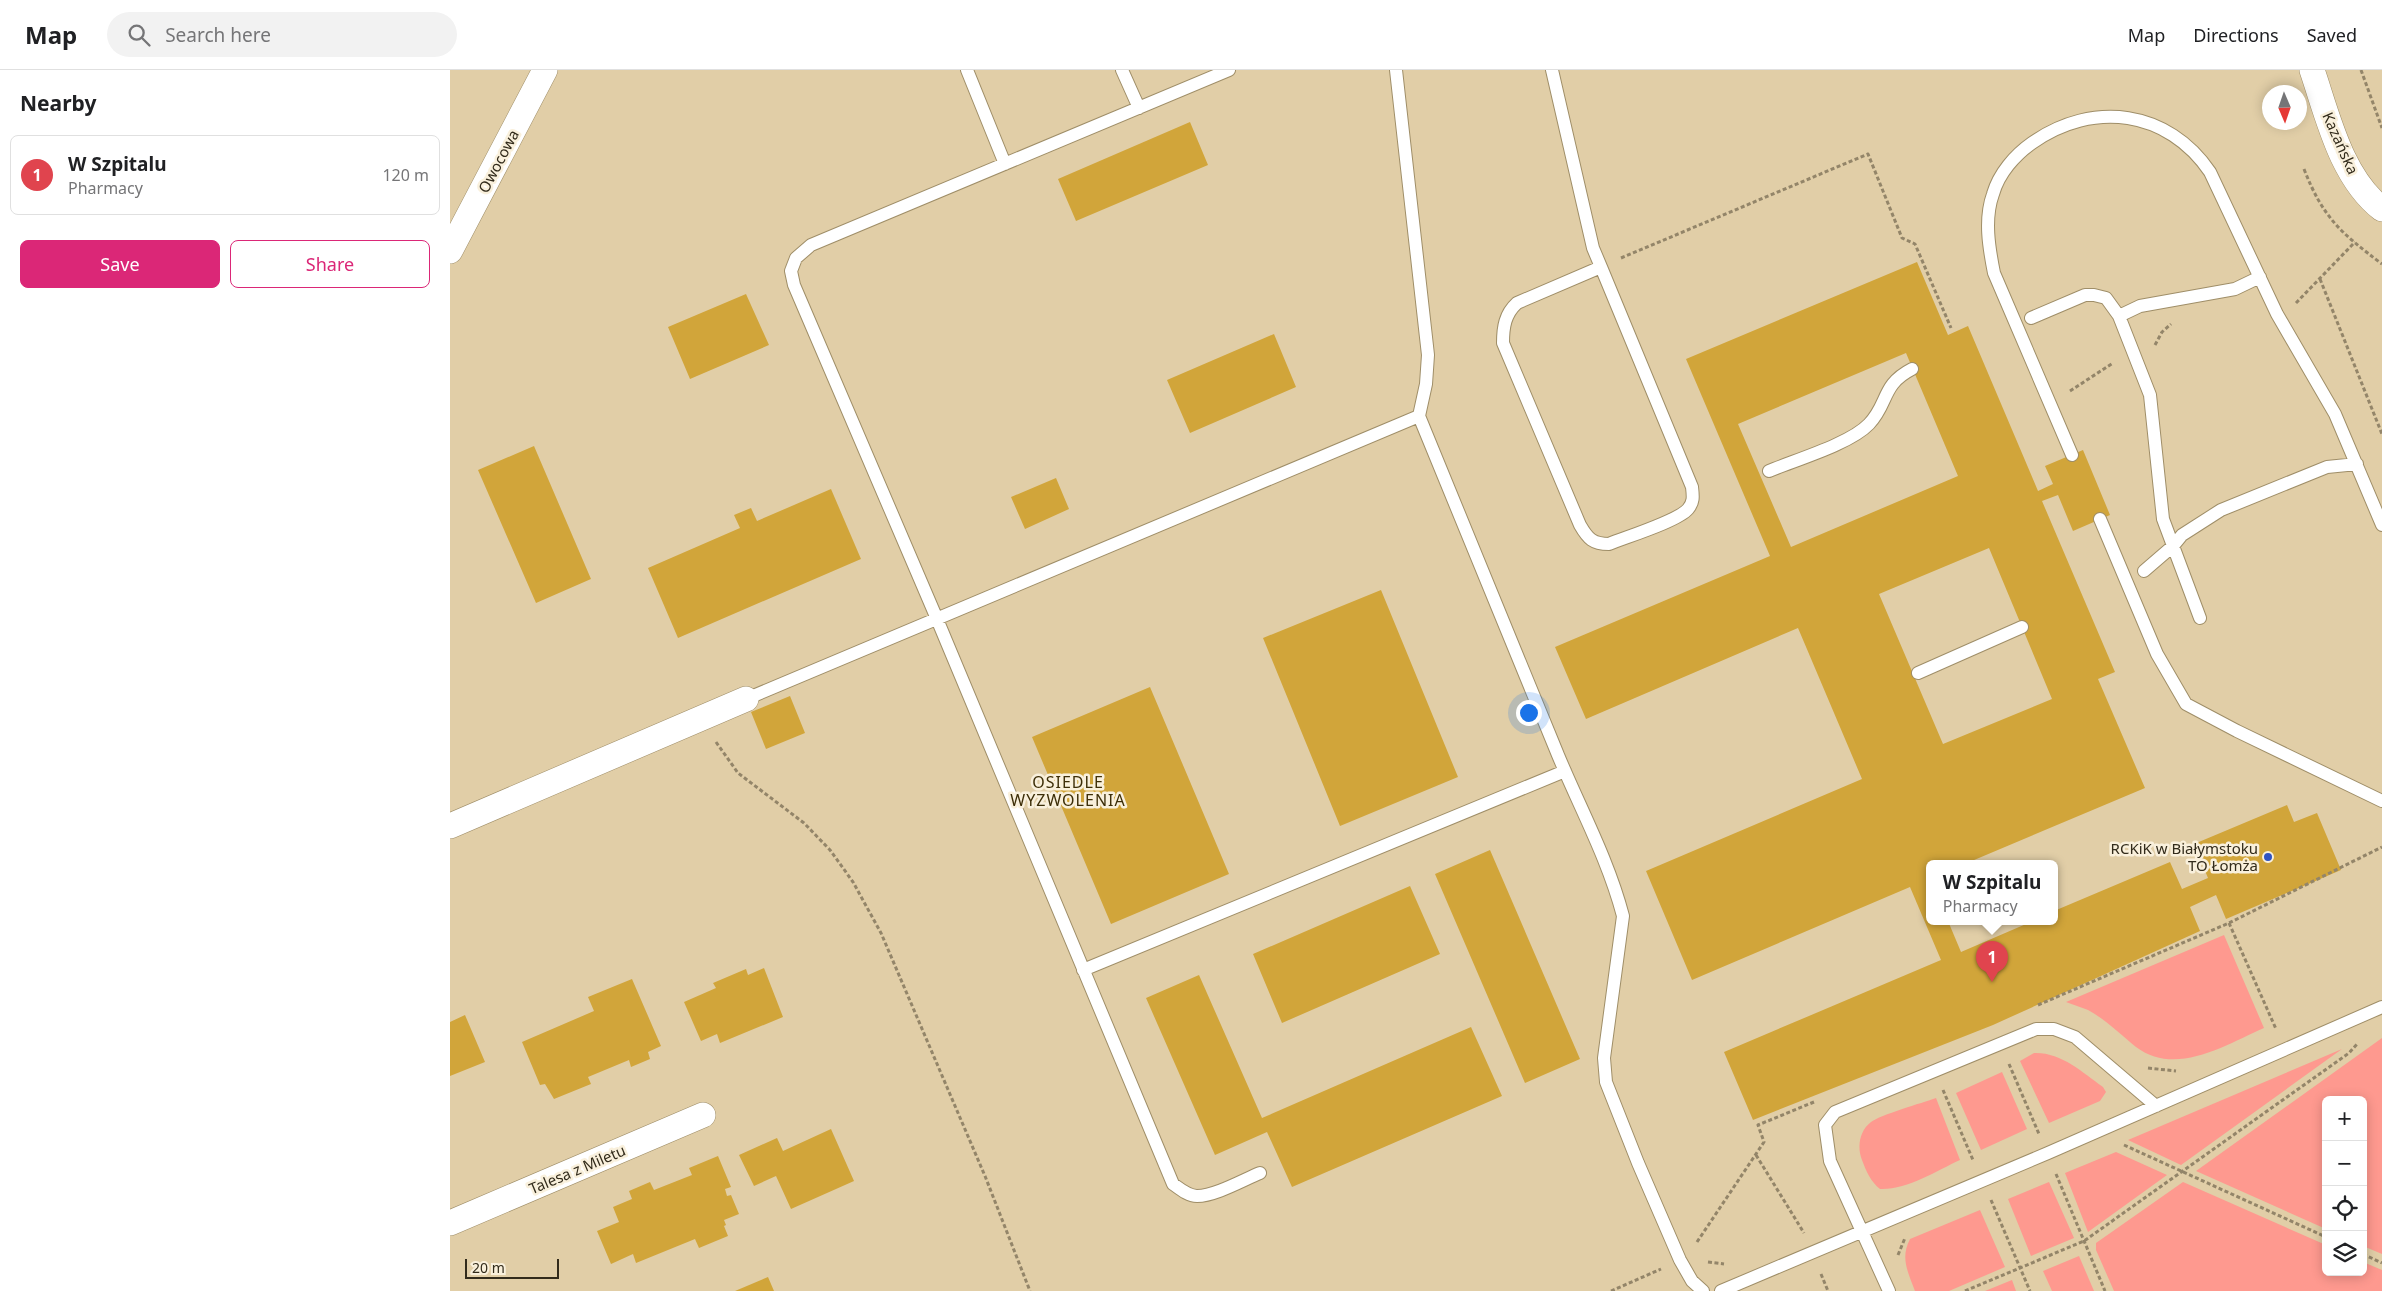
<!DOCTYPE html>
<html lang="en">
<head>
<meta charset="utf-8">
<style>
	:root { --surface:#fff; --page:#f2f2f2; --text:#202124; --muted:#757577; --line:#e0e0e0; --accent:#db2777 }
	body { margin:0; font-family:"Noto Sans",sans-serif; background:var(--page); color:var(--text) }
	.controls { position:absolute; right:15px; bottom:15px; display:grid; overflow:hidden; border-radius:8px; box-shadow:0 2px 12px #0003 }
	.controls button { width:45px; height:45px; display:grid; place-items:center; padding:0; border:0; border-bottom:1px solid var(--line); background:var(--surface); color:var(--text); font:25px sans-serif }
	.compass { position:absolute; left:1812px; top:15px; width:45px; height:45px; border-radius:50%; background:var(--surface); box-shadow:0 2px 12px #0003; rotate:178deg }
	.scale { position:absolute; left:15px; bottom:12px; width:94px; box-sizing:border-box; padding-left:5px; border:2px solid #322b1b; border-top:0; font-size:14px; line-height:18px; white-space:nowrap; color:#322b1b; -webkit-text-stroke:4px #f9f0dc; paint-order:stroke }
	.you { position:absolute; left:1078px; top:642px; width:18px; height:18px; margin:-12px; border:4px solid #fff; border-radius:50%; background:#1a73e8; box-shadow:0 0 0 8px #1a73e833 }
	.badge { display:grid; place-items:center; width:32px; height:32px; border-radius:50%; background:var(--accent); color:#fff; font-size:16px; font-weight:700 }
	.pin { position:absolute; translate:-50% -41px; filter:drop-shadow(0 1px 2px #0008) }
	.pin::after { content:''; position:absolute; top:26px; width:18px; height:15px; background:inherit; clip-path:polygon(0 0,100% 0,50% 100%) }
	.popup { position:absolute; left:1476px; top:790px; width:132px; height:65px; box-sizing:border-box; display:grid; place-content:center; border-radius:8px; background:var(--surface); filter:drop-shadow(0 1px 4px #0005); font-size:16px; white-space:nowrap; color:var(--muted) }
	.popup b { font-size:19px; color:var(--text) }
	.popup::after { content:''; position:absolute; left:50%; top:100%; margin-left:-10px; border:10px solid transparent; border-top-color:var(--surface) }
	.list { margin:0; padding:0; list-style:none }
	h2 { display:flex; justify-content:space-between; align-items:center; height:65px; margin:0; padding:0 20px; font-size:21px }
	h2 small { font-size:16px; font-weight:400; color:var(--muted) }
	.list li { display:grid; grid-template-columns:32px 1fr auto; gap:15px; align-items:center; box-sizing:border-box; height:80px; margin:0 10px 10px; padding:0 10px; border:1px solid var(--line); border-radius:8px }
	.list b { display:block; font-size:19px; white-space:nowrap }
	.list p { margin:0; font-size:16px; white-space:nowrap; color:var(--muted) }
	.list em { font-size:16px; font-style:normal; color:var(--muted) }
	.actions { display:flex; gap:10px; padding:15px 20px }
	.actions a { flex:1; padding:11px 0; border:1px solid var(--accent); border-radius:8px; text-align:center; font-size:18px; color:var(--accent) }
	.actions .main { background:var(--accent); color:#fff }
	.icon { flex:none; width:28px; height:28px; fill:none; stroke:currentColor; stroke-width:2; stroke-linecap:round; stroke-linejoin:round }
	.map { position:relative; flex:none; width:1932px; height:1221px; overflow:hidden }
	header { display:flex; align-items:center; gap:30px; box-sizing:border-box; height:70px; padding:0 25px; background:var(--surface); border-bottom:1px solid var(--line) }
	header strong { font-size:24px }
	nav { display:flex; gap:28px; margin-inline-start:auto; font-size:18px }
	.search { width:350px; height:45px; background:var(--page); display:flex; align-items:center; gap:12px; box-sizing:border-box; padding:0 18px; border-radius:28px; color:var(--muted); font-size:19px }
	main { display:flex }
	aside { flex:1; background:var(--surface) }
	.map>svg:first-child { display:block }
	.green { fill:#fe998f }
	.building { fill:#d1a53a; fill-rule:evenodd }
	.lines { fill:none; stroke-linecap:round; stroke-linejoin:round }
	.lane-casing { stroke:#9f8e68; stroke-width:14 }
	.street-casing { stroke:#9f8e68; stroke-width:26 }
	.path { stroke:#938569; stroke-width:3; stroke-dasharray:4 2.5; stroke-linecap:butt }
	.lane { stroke:#fff; stroke-width:12 }
	.street { stroke:#fff; stroke-width:25 }
	.poi-dot { fill:#2f53c3; stroke:#f9f0dc; stroke-width:2 }
	.labels { text-anchor:middle; dominant-baseline:central; stroke-width:5; stroke-linejoin:round; paint-order:stroke }
	.street-label { font-size:15px; fill:#322b1b; stroke:#f9f0dc }
	.poi-label { font-size:15px; fill:#322b1b; stroke:#f9f0dc; text-anchor:end }
	.neighbourhood-label { font-size:16px; letter-spacing:1px; fill:#3d2e08; stroke:#f9f0dc }
</style>
</head>
<body>
<header>
<strong>Map</strong>
<div class="search"><svg class="icon" aria-label="search" viewBox="0 0 24 24"><circle cx="10" cy="10" r="6"/><path d="M15 15l6 6"/></svg>Search here</div>
<nav><a>Map</a><a>Directions</a><a>Saved</a></nav>
</header>
<main>
<aside>
<h2>Nearby<small></small></h2>
<ul class="list">
<li><span class="badge" style="background:#e0444e">1</span><div><b>W Szpitalu</b><p>Pharmacy</p></div><em>120 m</em></li>
</ul>
<div class="actions"><a class="main">Save</a><a>Share</a></div>
</aside>
<div class="map">
<svg width="1932" height="1221" viewBox="0 0 1932 1221">
	<rect width="100%" height="100%" fill="#e1cea7"/>
	<!-- green -->
	<path class="green" d="M1774,865L1814,958C1775,975 1726,1007 1686,977C1671,965 1655,949 1638,940C1631,937 1623,935 1616,932Z
		M1932,968V1184L1913,1176V1030H1876V1159L1746,1101Z
		M1892,979L1731,1095L1678,1070Z
		M1584,983C1611,982 1632,1002 1653,1017L1656,1022L1650,1031L1599,1053L1570,991Z
		M1552,1002L1577,1059L1531,1080L1506,1023Z
		M1486,1028L1510,1090C1486,1101 1457,1120 1430,1119C1421,1112 1416,1101 1412,1090C1407,1078 1409,1061 1421,1052C1430,1045 1472,1033 1486,1028Z
		M1666,1082L1717,1105L1638,1162L1615,1103Z
		M1599,1112L1624,1168L1581,1186L1558,1129Z
		M1733,1112L1876,1175V1202H1913V1192L1932,1200V1221H1664L1646,1180V1173Z
		M1530,1140L1555,1197L1499,1221H1465C1458,1202 1450,1188 1460,1169Z
		M1629,1186L1644,1221H1602L1593,1201Z
		M1562,1210L1566,1221H1535Z"/>
	<!-- building -->
	<path class="building" d="M740,52L758,95L626,151L608,109Z
		M1467,192L1498,265L1518,256L1588,421L1603,414L1595,396L1633,380L1660,445L1623,461L1608,425L1592,431L1665,602L1648,609L1695,718L1517,793H1480V851H1498L1511,882L1583,851H1604V841L1720,792L1732,819L1758,808L1744,774L1837,735L1844,752L1867,743L1891,800L1776,849L1766,825L1740,837L1750,861L1543,955L1303,1050L1274,982L1491,890L1460,817L1242,910L1196,801L1412,709L1348,558L1136,649L1105,577L1320,486L1236,289ZM1456,283L1508,406L1341,477L1288,354ZM1539,478L1602,629L1493,674L1429,524Z
		M296,224L319,275L240,309L218,257Z
		M824,264L846,317L740,363L717,310Z
		M84,376L141,509L86,533L28,400Z
		M606,408L619,439L575,459L561,427Z
		M381,419L411,489L228,568L198,498L290,458L284,445L301,438L307,451Z
		M931,520L1008,707L890,756L813,568Z
		M700,617L779,804L661,854L582,667Z
		M340,626L355,663L316,679L301,642Z
		M1040,780L1130,989L1075,1013L985,804Z
		M960,816L990,884L832,953L803,884Z
		M314,898L333,947L270,973L267,964L251,971L234,932L266,918L263,913L296,899L298,905Z
		M749,905L812,1048L1021,957L1052,1026L842,1117L817,1062L765,1085L696,928Z
		M182,909L211,976L198,982L200,989L181,997L179,990L138,1007L141,1014L104,1029L95,1014L90,1015L72,972L144,941L138,927Z
		M15,945L35,992L0,1006V952Z
		M381,1059L404,1111L341,1139L326,1106L304,1116L289,1085L327,1068L333,1081Z
		M268,1086L281,1117L275,1119L277,1126L281,1125L289,1144L274,1150L276,1155L274,1156L278,1166L249,1178L245,1169L186,1193L183,1184L161,1194L147,1161L169,1152L163,1137L182,1129L179,1121L200,1112L204,1120L242,1105L239,1098Z
		M318,1207L324,1221H285Z"/>
	<g class="lines">
		<!-- lane casing -->
		<g class="lane-casing">
			<path id="lane" d="M517,0L555,94
				M672,0L689,38
				M779,0L361,175L346,188L341,201L344,215L487,549L723,1114C730,1119 738,1126 747,1126C765,1126 793,1110 810,1103
				M946,0L978,285L976,314L969,346C1016,459 1062,572 1108,685C1130,738 1158,789 1173,846L1154,988L1156,1012L1188,1093L1230,1190L1242,1211L1253,1221
				M1102,0L1143,178L1151,197
				M1151,197L1242,417C1243,426 1244,432 1238,439C1228,451 1176,467 1159,474C1143,474 1138,469 1130,455L1053,273C1053,257 1055,244 1067,233Z
				M1669,246L1690,236L1785,219L1810,207
				M1581,248L1635,225H1644L1656,228L1669,246L1700,325L1713,449L1750,548
				M1622,385L1544,203C1539,178 1534,149 1543,124C1549,103 1565,85 1582,73C1643,30 1718,40 1760,102L1827,244L1885,344L1932,455
				M1319,401C1345,390 1400,374 1419,354C1439,333 1431,315 1462,299
				M1650,449L1707,584L1736,634L1787,661L1932,731
				M1694,501L1723,476L1732,465L1771,440L1877,397L1907,394
				M1468,603L1572,557
				M296,629L969,346
				M633,900L1115,701
				M1271,1221L1598,1083L1932,937
				M1439,1221L1380,1091L1375,1055L1385,1042L1586,959H1604L1625,967L1706,1036"/>
		</g>
		<!-- street casing -->
		<g class="street-casing">
			<path id="street" d="M1862,0C1878,47 1891,107 1932,139
				M0,181L95,0
				M0,756L296,629
				M0,1153L253,1045"/>
		</g>
		<!-- path -->
		<path class="path" d="M1911,0L1932,58
			M1854,99C1873,148 1891,163 1932,194
			M1171,188L1418,84L1452,168L1465,174L1501,258
			M1870,209L1932,364
			M1846,233L1905,172
			M1705,275L1712,262L1721,254
			M1620,321L1663,293
			M266,672L288,703L354,753L380,780L403,812L431,863L535,1106L580,1221
			M1779,853L1826,959
			M1588,935L1779,853L1932,777
			M1559,994L1589,1064
			M1698,998L1726,1001
			M1493,1020L1523,1090
			M1674,1075L1876,1167
			M1306,1085L1354,1163
			M1606,1104L1655,1221
			M1541,1130L1580,1221
			M1247,1172L1314,1072L1308,1055L1364,1032
			M1913,1184L1932,1193
			M1448,1185L1455,1168
			M1258,1192L1274,1194
			M1371,1204L1378,1221
			M1161,1221L1211,1199
			M1515,1221L1634,1171L1899,983L1907,974"/>
		<!-- lane -->
		<use href="#lane" class="lane"/>
		<!-- street -->
		<use href="#street" class="street"/>
	</g>
	<!-- markers -->
	<circle class="poi-dot" cx="1818" cy="787" r="5"/>
	<g class="labels">
		<!-- street labels -->
		<g class="street-label">
			<text transform="translate(1891 73) rotate(66)">Kazańska</text>
			<text transform="translate(48 91) rotate(-62)">Owocowa</text>
			<text transform="translate(127 1099) rotate(-23)">Talesa z Miletu</text>
		</g>
		<!-- poi labels -->
		<g class="poi-label">
			<text x="1808" y="778">RCKiK w Białymstoku<tspan x="1808" dy="17">TO Łomża</tspan></text>
		</g>
		<!-- neighbourhood labels -->
		<g class="neighbourhood-label">
			<text x="618" y="712">OSIEDLE<tspan x="618" dy="18">WYZWOLENIA</tspan></text>
		</g>
	</g>
</svg>
<div class="controls">
<button>+</button>
<button>−</button>
<button><svg class="icon" aria-label="locate" viewBox="0 0 24 24"><circle cx="12" cy="12" r="6"/><path d="M12 2v4M12 18v4M2 12h4M18 12h4"/></svg></button>
<button><svg class="icon" aria-label="layers" viewBox="0 0 24 24"><path d="M12 4l9 5-9 5-9-5zM3 14l9 5 9-5"/></svg></button>
</div>
<svg class="compass" viewBox="-18 -18 36 36"><path d="M0-13l5 13h-10z" fill="#e53935"/><path d="M0 13l5-13h-10z" fill="#757577"/></svg>
<div class="scale">20 m</div>
<div class="you"></div>
<div class="pin badge" style="left:1542px;top:912px;background:#e0444e">1</div>
<div class="popup"><b>W Szpitalu</b>Pharmacy</div>
</div>
</main>
</body>
</html>
